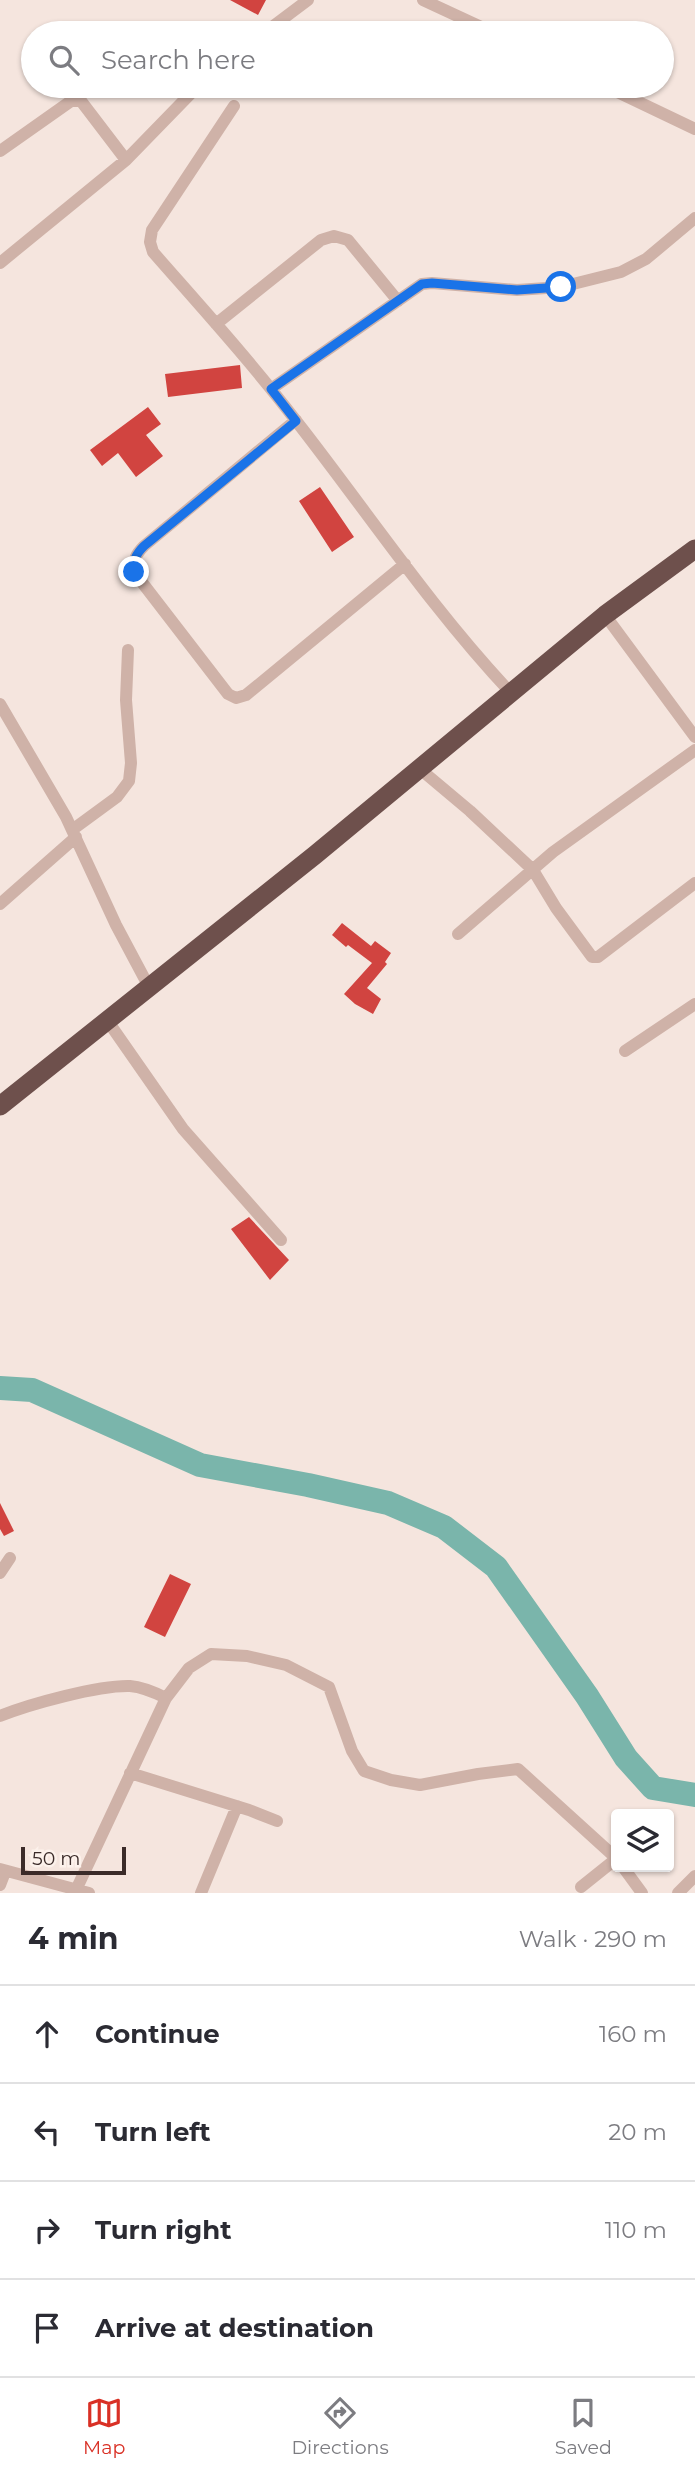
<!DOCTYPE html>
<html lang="en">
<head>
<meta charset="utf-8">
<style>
	:root { --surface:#fff; --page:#f2f2f3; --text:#2b2b33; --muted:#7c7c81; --line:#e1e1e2; --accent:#d93025 }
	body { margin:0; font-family:Montserrat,sans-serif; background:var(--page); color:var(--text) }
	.controls { position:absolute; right:21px; bottom:21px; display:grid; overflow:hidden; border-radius:7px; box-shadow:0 2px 5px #0004 }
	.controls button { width:63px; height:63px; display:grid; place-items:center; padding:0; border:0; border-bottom:2px solid var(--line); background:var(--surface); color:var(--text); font:35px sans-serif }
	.scale { position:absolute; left:21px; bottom:18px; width:105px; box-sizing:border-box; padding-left:7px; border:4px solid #3b2b29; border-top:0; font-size:19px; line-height:24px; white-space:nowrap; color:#3b2b29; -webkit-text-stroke:5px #fcf1eb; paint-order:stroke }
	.stop { position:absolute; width:21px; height:21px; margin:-16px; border:5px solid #1a73e8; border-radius:50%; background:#fff }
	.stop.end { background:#1a73e8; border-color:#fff; box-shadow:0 2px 7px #0008 }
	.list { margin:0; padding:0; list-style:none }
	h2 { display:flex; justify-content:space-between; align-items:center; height:91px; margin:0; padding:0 28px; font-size:30px }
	h2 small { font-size:23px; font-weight:400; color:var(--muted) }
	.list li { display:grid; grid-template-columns:46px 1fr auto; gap:21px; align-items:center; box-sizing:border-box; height:98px; padding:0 28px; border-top:2px solid var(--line) }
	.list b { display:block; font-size:26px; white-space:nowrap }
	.list em { font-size:23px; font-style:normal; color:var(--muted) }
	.icon { flex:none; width:38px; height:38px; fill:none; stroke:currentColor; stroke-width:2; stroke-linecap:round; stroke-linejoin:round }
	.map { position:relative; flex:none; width:695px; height:1893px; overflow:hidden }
	.search { position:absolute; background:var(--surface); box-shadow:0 2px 5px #0004; left:21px; right:21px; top:21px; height:77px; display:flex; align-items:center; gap:18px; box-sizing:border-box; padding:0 24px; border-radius:38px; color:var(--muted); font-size:26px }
	.sheet { height:483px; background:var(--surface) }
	nav { display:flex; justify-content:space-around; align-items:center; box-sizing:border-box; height:98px; border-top:2px solid var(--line); background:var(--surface); font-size:19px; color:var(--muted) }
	nav a { display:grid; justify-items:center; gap:4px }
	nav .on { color:var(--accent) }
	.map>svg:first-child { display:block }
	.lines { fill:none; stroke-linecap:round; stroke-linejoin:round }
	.river { stroke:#7ab5ab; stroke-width:24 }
	.building { fill:#d14440 }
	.minor { stroke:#cfb2a8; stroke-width:12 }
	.trunk { stroke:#6e504c; stroke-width:19 }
	.route { stroke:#1a73e8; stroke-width:9 }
</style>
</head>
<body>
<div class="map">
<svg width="695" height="1893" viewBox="0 0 695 1893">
	<rect width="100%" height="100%" fill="#f5e5de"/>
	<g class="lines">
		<!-- river -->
		<path class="river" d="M0,1388L32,1390L200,1465L308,1485L388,1503L444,1527L496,1567L587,1696L626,1758L653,1788L695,1795"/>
	</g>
	<!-- building -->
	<path class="building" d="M230,0H266L258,15Z
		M240,365L242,388L168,397L165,374Z
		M148,407L161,424L146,435L163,456L136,477L118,453L102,466L90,450Z
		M320,487L354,537L332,552L299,501Z
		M342,923L371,946L375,941L391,953L385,962L387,964L367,988L381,999L373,1014L355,1004L344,994L372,963L348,945L346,947L332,935Z
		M249,1217L289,1260L270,1280L231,1229Z
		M0,1503L14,1531L4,1536L0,1529Z
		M170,1574L191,1584L165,1637L144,1627Z"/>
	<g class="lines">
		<!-- minor -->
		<path class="minor" d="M423,0L494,33
			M264,33L308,0
			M605,86L695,129
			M234,106L152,230L150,242L153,252C202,308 252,363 297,422C368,513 432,609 511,693
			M0,151L71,101H81L126,160
			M0,263L126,160L198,86
			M216,324L321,240L334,236L348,240L398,301
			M271,389L422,284L432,283L517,290L561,287L621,272L646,259L695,218
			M296,420L144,546C136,554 133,560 134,572L228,694L236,698L246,695L405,564
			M605,615L695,737
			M0,704L66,817L116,925L149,987
			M420,769L470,811L533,870L556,908L592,957H598L695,883
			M72,830L117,797L129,781L131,763L126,700L128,650
			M0,904L76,837
			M458,934L553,852L695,750
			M107,1020L183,1129L281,1240
			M625,1051L695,1004
			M0,1573L10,1558
			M0,1716C30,1704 99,1685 130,1686C143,1687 154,1692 166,1698
			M130,1773L249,1810L277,1821
			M623,1867L642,1893
			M0,1869L89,1893
			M0,1885L5,1872
			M581,1887L616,1859
			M76,1890L166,1698L189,1668L211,1654L247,1656L286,1665L329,1687L352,1751L364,1771L391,1780L420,1785L478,1774L518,1769L616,1858
			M201,1893L237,1806
			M678,1893L695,1876"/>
		<!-- trunk -->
		<path class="trunk" d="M0,1106L315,855L605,615L695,549"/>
	</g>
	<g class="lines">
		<!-- route -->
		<path class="route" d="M134,572C133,560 136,554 144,546L296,421L271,389L422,284L432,283L517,290L561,287"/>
	</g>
</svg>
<div class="controls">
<button><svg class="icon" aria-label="layers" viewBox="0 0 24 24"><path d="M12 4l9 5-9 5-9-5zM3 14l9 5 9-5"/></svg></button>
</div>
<div class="scale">50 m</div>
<div class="stop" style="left:561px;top:287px"></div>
<div class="stop end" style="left:134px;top:572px"></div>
<div class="search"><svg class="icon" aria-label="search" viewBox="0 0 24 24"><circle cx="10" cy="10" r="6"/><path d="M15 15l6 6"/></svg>Search here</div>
</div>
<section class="sheet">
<h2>4 min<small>Walk · 290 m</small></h2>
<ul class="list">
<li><svg class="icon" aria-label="ahead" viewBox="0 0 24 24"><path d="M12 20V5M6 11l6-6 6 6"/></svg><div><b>Continue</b></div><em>160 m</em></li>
<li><svg class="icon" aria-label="left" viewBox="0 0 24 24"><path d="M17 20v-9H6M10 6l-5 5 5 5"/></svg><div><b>Turn left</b></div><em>20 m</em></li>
<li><svg class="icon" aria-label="right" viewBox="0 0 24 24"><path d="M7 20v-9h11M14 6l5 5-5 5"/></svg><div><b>Turn right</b></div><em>110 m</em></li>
<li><svg class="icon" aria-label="arrive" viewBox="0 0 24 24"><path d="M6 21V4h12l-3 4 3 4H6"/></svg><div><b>Arrive at destination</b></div></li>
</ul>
</section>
<nav>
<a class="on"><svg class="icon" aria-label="map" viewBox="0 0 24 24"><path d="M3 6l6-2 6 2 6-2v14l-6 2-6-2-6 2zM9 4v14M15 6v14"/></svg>Map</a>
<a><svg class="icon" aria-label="directions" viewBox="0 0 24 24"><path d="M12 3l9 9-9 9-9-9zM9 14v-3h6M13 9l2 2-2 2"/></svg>Directions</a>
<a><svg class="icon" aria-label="saved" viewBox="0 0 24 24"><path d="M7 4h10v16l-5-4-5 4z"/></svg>Saved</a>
</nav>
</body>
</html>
